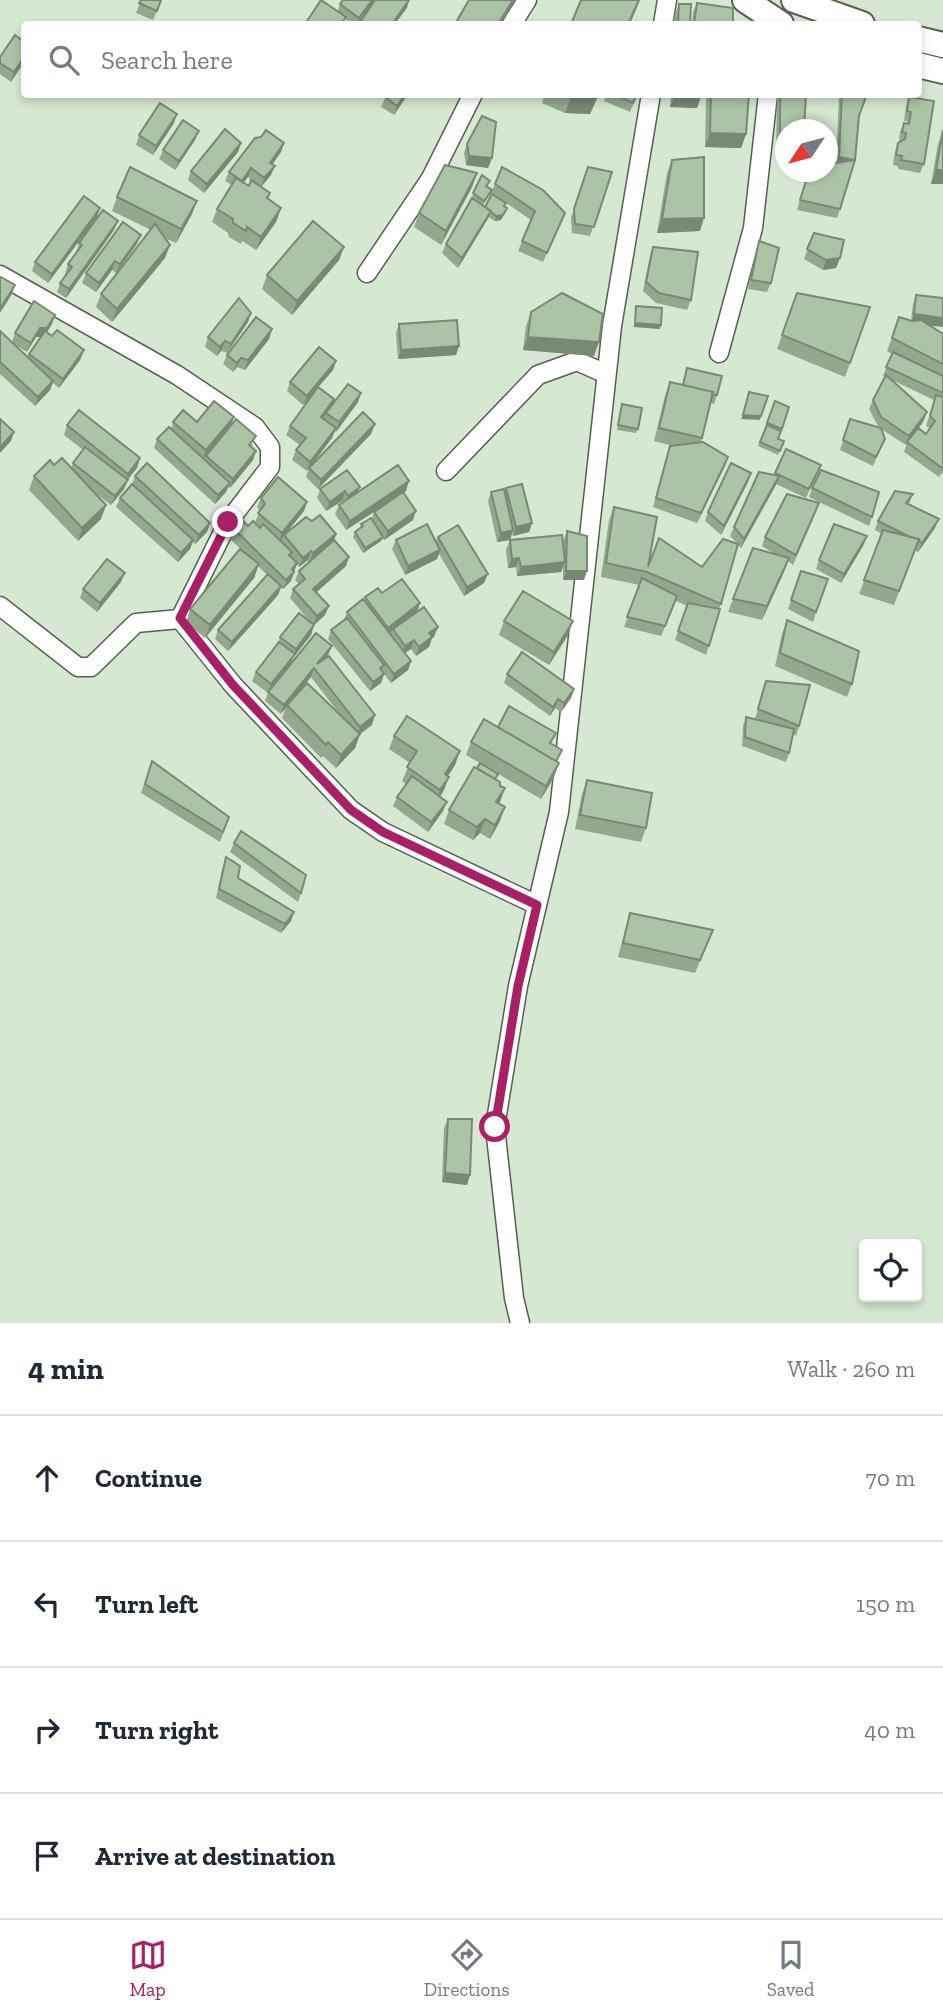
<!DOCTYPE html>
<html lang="en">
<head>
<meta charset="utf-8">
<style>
	:root { --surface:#fff; --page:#f2f2f3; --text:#1f2937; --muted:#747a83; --line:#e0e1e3; --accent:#aa2064 }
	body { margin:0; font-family:"Zilla Slab",serif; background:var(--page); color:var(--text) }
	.controls { position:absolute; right:21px; bottom:21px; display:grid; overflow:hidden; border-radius:7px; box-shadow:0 4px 10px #0003 }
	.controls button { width:63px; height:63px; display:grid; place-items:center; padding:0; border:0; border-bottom:2px solid var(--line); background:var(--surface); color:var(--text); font:35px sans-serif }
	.compass { position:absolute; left:775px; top:119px; width:63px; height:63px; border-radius:50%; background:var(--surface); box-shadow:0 4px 10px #0003; rotate:234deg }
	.stop { position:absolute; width:21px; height:21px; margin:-16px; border:5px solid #aa2064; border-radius:50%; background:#fff }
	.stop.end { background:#aa2064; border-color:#fff; box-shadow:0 2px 7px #0008 }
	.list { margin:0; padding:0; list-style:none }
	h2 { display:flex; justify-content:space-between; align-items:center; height:91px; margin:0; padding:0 28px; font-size:30px }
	h2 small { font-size:23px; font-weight:400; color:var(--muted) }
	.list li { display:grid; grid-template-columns:46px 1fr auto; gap:21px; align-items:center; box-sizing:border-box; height:126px; padding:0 28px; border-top:2px solid var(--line) }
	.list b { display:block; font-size:26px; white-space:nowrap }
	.list em { font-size:23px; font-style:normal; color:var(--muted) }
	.icon { flex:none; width:38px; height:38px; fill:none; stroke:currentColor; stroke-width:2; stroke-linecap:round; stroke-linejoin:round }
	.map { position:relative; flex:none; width:943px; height:1323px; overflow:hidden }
	.search { position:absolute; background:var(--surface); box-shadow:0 4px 10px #0003; left:21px; right:21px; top:21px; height:77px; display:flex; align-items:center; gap:18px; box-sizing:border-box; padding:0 24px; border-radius:7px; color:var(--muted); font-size:26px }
	.sheet { height:595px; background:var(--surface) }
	nav { display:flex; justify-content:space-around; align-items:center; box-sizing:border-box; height:98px; border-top:2px solid var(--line); background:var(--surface); font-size:19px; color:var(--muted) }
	nav a { display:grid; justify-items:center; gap:4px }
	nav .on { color:var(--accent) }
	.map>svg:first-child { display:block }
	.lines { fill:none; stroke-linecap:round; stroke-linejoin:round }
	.minor-casing { stroke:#53624f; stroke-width:21 }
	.secondary-casing { stroke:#53624f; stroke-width:28 }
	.minor { stroke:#fff; stroke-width:18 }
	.secondary { stroke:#fff; stroke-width:24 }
	.wall { fill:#93a98e; fill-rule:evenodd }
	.shaded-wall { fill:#788974 }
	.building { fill:#abc4a5; stroke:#788974; stroke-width:2 }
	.route { stroke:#aa2064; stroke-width:9 }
</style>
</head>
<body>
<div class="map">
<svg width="943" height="1323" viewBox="0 0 943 1323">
	<rect width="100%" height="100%" fill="#d6e8d1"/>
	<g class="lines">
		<!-- minor casing -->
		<g class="minor-casing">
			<path id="minor" d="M512,24L527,0
				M663,24L667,0
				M367,273L431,178L473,94
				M0,275L177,375L255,427L270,447V467L228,522L180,619L136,623L91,667H78L0,606
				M719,353L753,228L768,94
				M446,471L538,375L577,361L606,374
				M180,619L233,685L351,810L383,832L537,905
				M520,1323L514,1298L495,1127L518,986L559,812L612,326L651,94"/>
		</g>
		<!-- secondary casing -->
		<g class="secondary-casing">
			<path id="secondary" d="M745,0L781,24
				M794,0L862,24
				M918,39L943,45
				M918,65L943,71"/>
		</g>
		<!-- minor -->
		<use href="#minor" class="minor"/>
		<!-- secondary -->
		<use href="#secondary" class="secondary"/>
	</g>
	<!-- wall -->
	<path class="wall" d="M141,0H162L153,20L136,13Z
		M375,0L358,24H352L345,19L343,24H305L338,11L340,4Z
		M697,3L733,24H692L693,12Z
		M679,4L690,24H673L674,17Z
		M0,57L24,62L11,82L0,74Z
		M387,94H408L394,115L381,107Z
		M545,94H599L590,114L565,113L542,103Z
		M607,94H638L630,112L604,101Z
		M671,94H702L697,108L670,107Z
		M706,94H749L746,134L741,148L705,147Z
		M777,94H806L786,130V155L776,153Z
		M841,94H842L859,116L840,209L837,218L797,210L808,172L836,163L839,98Z
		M909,97L924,164L920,173L898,169V166L893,165L895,152L898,143L900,142H899L900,132L904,123H907V121H904L906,106Z
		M174,123L153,155L136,145L139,135Z
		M943,130V184H931L938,144Z
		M195,140L175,170L159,159L163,150Z
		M241,143L238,152L204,193L188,180L191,171Z
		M284,143L281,152L272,164L271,175L261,187L270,193L268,199L281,208L276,222L256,250L242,241L241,244L229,237L228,233L212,222L217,209L232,185L225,181L229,172ZM248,177L251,180L249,186L244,182Z
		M467,144L492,158L488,168L466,165L464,153Z
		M672,160L700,231L657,233L667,173Z
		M588,167L612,172L590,236L572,233L571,218Z
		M477,173L472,187L441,245L414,227L419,213Z
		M495,184L565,213L543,262L518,251L531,220L506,203L505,206L507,208L501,220L495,221L489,217L458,268L442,253L446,244L472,198L473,193L489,185L487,187L492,190L490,195L483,205L485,207L499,199L491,193Z
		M117,197L192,214L176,243L165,238V258L112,322L96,307L101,294L151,230L112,211Z
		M97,217L48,283L32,271L35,262Z
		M118,221L114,230L66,298L57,292L60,283L66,275L65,274L68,264L76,253L79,243Z
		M814,233L840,258L836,268L823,270L804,259Z
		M759,241L771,283L767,292L748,289L756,250Z
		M137,244L116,273L112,270L96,292L82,283L86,273Z
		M344,247L339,260L292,315L262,289L267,275Z
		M653,247L691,300L687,310L656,303L643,291L650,256Z
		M797,293L870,307L845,377L777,349Z
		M916,295L930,326L943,334V472L939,477L904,452L907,443L906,445L881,429L885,439L873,466L840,450L850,419L880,428L878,426L869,409L873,400L885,377L883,376L892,354L887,351L899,317L911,321L913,304ZM892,380L934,400L926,426L930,428L926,434L919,428L923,422L927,412Z
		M531,312L594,356L523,350L526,326Z
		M251,313L248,322L227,353L221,351L217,356L205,347L208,337Z
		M52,324L47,332L52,336L84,350L80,360L59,388L53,383L50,390L35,406L0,374V331L12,342L15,333ZM36,337H41L27,357L12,343L27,352Z
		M399,324L456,355L398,359L396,333Z
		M272,329L269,339L245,370L237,367L233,372L223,364L227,355Z
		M336,361L333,370L318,387L331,407L361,393L358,402L336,432L335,431L332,438L307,471L292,460L296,450L300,445L286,435L290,426L311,397L303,405L287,391L290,382Z
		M687,368L717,395L714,404L710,403L701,442L728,457L697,523L653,507L667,455L670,446H673L654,441L665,396L670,382L682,385Z
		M775,401L789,407L778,439L784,441L778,455L758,446Z
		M622,404L638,429L636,433L617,430Z
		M234,417L231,425L253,445L251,447L253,460L230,488L228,487L226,492L215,504L154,448L157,439L171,429L173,422H197Z
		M67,425L140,458L137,468L127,480L124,489L111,505L92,491L106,505L101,519L78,541L29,490L34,476L54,465L71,468L73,463L83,450L64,435Z
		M371,434L318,489L306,477L309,468Z
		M786,449L821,465L817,474L806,498L776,484L741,548L738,545L706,655L675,640L687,606L676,601L661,636L624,627L639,585L601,577L609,520L614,507L648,567H702L737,543L730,536L734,527L774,475Z
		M751,473L748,482L721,535L705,521L708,512Z
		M135,476L210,523L207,532L195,544L193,542L190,549L178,562L116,507L120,498L132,484Z
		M506,488L532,523L529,532L513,536L512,533L510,540L497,542L488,501L491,492H505Z
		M812,488L872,517L869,526L809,497Z
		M320,489L358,492L406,491L403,492L413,520L384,540L382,538L381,541L363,553L353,537L355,532L360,528L361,524L372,519L374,512L385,505L346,530L335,514L339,505L343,502L342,501L326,511L317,498Z
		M913,494L909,504L935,528L918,552L915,551L894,605L859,594L882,534L875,530L878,521Z
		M261,498L307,502L304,511L286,533L336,534L334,541L346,566L316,592L325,615L314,625L311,635L293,658L291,663L332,646L327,657L372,725L360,734L355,748L336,768L323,756L321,758L282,718L286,707L281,714L265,701L268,693L252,681L256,672L279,642L280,637L311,623L290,598L293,589L299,584L295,580L299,571L309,562L308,560L299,567L297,564L291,581L283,589L281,588L278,595L228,651L215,639L218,630L267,575L258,566L254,578L205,638L186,623L190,609L245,553L230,539L234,529L248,526L260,528L261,527L255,522L260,511L257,507ZM311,677L341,716L295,696Z
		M816,512L793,565L788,561L762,620L728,612L753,548L776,555L762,546L765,537Z
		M567,531L584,580H563V567L561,572L517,576L516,567L508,568L506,550L510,540L563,547V541Z
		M867,536L863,546L841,583L816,569L819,560Z
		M438,537L484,583L464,596L439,554L437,559L405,575L392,549L396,540L436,541Z
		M801,571L816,612L813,622L788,609Z
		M121,582L97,612L80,598L83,589Z
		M382,593L420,603L417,611L434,637L432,638L429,647L416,656L411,649L405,653L411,661L408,670L391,683L384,674L381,683L370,691L328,639L331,630L344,620L347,612L364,601L365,597Z
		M787,620L852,684L847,697L775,666L782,634Z
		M504,621L568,635L549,665L499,635Z
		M507,674L574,689L571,698L561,712L555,708L550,716L504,683Z
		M766,681L799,726L796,736L793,734L789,753L786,762L742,746L743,726L746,717L759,720L755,719Z
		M498,727L551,744L562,750L557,762L554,777L541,799L466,755L471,742Z
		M394,736L455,765L448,776L444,790L440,797L443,811L428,832L393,806L397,797L406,784L402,781L410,763L389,749Z
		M152,761L229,817L220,842L141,793Z
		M496,779L500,802L499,803L500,821L490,839L480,833L473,840L444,824L449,810Z
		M587,780L646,828L641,842L575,829L582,794Z
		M234,843L301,893L298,902L230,852Z
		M226,857L238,878L294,912L291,921L281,933L216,898L223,866Z
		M630,913L713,930L695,973L618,957L626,927Z
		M448,1119L470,1175L467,1185L442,1182L444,1128Z"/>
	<!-- shaded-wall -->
	<path class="shaded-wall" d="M372,0H375L357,24L359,18Z
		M409,0L407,8L395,24H392Z
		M513,0H515L512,6L501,24H498Z
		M640,0L630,24H628Z
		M24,57V62L11,82L14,72Z
		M405,94H408L394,115L397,106Z
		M572,94H599L590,114L565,113Z
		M675,94H702L697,108L670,107Z
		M177,114L174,123L153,155L156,146Z
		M199,131L195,140L175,170L179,161Z
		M710,133L746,134L741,148L705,147Z
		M241,143L238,152L204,193L207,184Z
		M284,143L281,152L267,172L270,163Z
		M469,156L492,158L488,168L466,165Z
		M839,157L855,160L836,167Z
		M275,166L271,175L261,187L264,178Z
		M251,168L248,177L238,190L242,181Z
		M936,170H943V184H931Z
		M477,173L472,187L441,245L446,231Z
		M197,201L192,214L176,243L181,229Z
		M100,208L97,217L48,283L52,274Z
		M281,208L276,222L256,250L261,237Z
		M507,208L501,220L495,221L496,216Z
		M491,211L487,220L458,268L462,258Z
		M704,218L700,231L657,233L662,219Z
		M118,221L114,230L66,298L69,289Z
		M141,235L137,244L116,273L120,264Z
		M170,245L165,258L112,322L117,309Z
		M344,247L339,260L292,315L297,301Z
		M840,258L836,268L823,270L826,260Z
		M115,261L112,270L96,292L99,283Z
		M15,285L12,294L0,313V309Z
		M251,313L248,322L227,353L231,344Z
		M914,314L943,318V327L911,324Z
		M55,315L52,324L44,337H36L27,352L31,343L40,328Z
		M635,323L661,325L660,329L633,327Z
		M272,329L269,339L245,370L248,360Z
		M528,337L599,342L594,356L523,350Z
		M225,341L221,351L217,356L220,347Z
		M459,346L456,355L398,359L401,350Z
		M84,350L80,360L59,388L63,379Z
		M241,358L237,367L233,372L237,363Z
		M336,361L333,370L303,405L307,396Z
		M53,381L50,390L35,406L38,397Z
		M361,393L358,402L336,432L339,422Z
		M334,399L330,408L318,427L321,417Z
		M927,412L923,422L906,445L909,436Z
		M743,415L761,416L760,420L741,419Z
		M234,417L230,426L203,459L206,450Z
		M375,424L371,434L318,489L321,480Z
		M336,428L332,438L307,471L310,462Z
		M14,432L11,441L0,453V447Z
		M256,451L253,460L230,488L233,479Z
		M728,457L725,466L697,523L701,513Z
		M140,458L137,468L125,483L128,474Z
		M751,473L748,482L721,535L724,526Z
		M779,476L776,485L741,548L744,539Z
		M128,480L124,489L111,505L115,496Z
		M409,481L406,491L346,530L350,521Z
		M230,483L226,492L215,504L218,495Z
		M360,487L356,496L345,505L348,496Z
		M345,491L342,501L326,511L330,502Z
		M307,502L304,511L279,542L282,533Z
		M106,505L101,519L78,541L82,528Z
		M416,511L413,520L384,540L388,531Z
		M939,519L935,528L918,552L922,543Z
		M210,523L207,532L195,544L199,535Z
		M532,523L529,532L513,536L516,527Z
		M513,530L510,540L497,542L501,533Z
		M336,534L333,543L310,562L313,553Z
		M867,536L863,546L841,583L844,574Z
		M383,537L381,541L363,553L365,548Z
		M193,540L190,549L178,562L181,553Z
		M440,550L437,559L405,575L408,566Z
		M311,551L308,560L299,567L303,558Z
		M349,557L346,566L310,598L313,589Z
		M519,558L516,567L508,568L512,559Z
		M789,558L784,572L762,620L767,606Z
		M565,562L561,572L517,576L521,567Z
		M297,563L291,581L283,589L292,569Z
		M259,564L254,578L205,638L210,625Z
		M566,571H587L584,580H563Z
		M125,573L121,582L97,612L100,603Z
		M488,574L484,583L464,596L467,587Z
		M281,586L278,595L228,651L232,642Z
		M420,603L417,613L393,629L391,632L385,637L388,628Z
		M329,606L325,615L313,626L317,616Z
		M573,621L568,635L549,665L554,652Z
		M314,625L311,635L293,658L291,663L268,693L271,684L294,655L296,649Z
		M438,627L434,637L432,638L429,647L416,656L419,647L429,633Z
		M414,640L411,649L401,655L405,646Z
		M332,646L328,655L316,670L317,664Z
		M411,661L408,670L391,683L394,674Z
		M314,668L311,677L281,714L284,705Z
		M384,674L381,683L370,691L373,682Z
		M574,689L571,698L561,712L564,703Z
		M558,699L555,708L550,716L553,707Z
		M375,715L372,725L357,736L360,727Z
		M360,734L355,748L336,768L341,755Z
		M460,751L455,765L440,788L445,774Z
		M559,763L554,777L541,799L546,786Z
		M449,777L444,790L435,804L440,790Z
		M505,788L500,802L492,816L496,802Z
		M447,802L443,811L428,832L431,822Z
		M505,807L500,821L490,839L495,825Z
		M485,819L480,833L473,840L477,827Z
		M294,912L291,921L281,933L285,924Z
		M445,1173L470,1175L467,1185L442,1182Z"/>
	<!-- building -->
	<path class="building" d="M141,0H161L157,11L139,3Z
		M321,0L346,17L341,24H305Z
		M343,0H372L359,18L340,4Z
		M375,0H409L392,24H359Z
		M469,0H513L498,24H455Z
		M581,0H639L628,24H571Z
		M697,3L733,8V24H694Z
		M679,4H691L690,24H678Z
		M15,35L24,42V57L14,72L0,63V57Z
		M387,94H405L397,106L385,97Z
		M614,94H637L633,103Z
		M711,94H749L746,134L710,133Z
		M780,94H806L804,130H786V145L780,144Z
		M842,94H867L859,116L855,160L839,157Z
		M909,97L934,101L924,164L901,160L902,156L896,155L898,143L905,139L906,133L902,132L904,123L909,124L911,112L907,111Z
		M160,103L177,114L156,146L139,135Z
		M482,116L496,122L492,158L469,156L467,144Z
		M183,120L199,131L179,161L163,150Z
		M225,129L241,143L207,184L191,171Z
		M266,130L284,143L270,163L275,166L264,178L251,168L242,181L229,172L255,138L261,137Z
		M943,130V170H936Z
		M704,157V218L662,219L672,160Z
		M855,160L840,209L800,200L809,172H828V164Z
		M445,165L477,173L446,231L419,213Z
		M130,167L197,201L181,229L117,197Z
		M502,167L543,190L565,213L547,253L522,241L535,211L495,184Z
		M588,167L612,172L594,227L575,224L574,209Z
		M482,175L490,181L486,186L492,190L484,201L473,193Z
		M236,178L249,186L251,180L270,193L267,198L281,208L261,237L247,227L246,231L233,223V219L217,209Z
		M492,194L506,203L504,206L507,208L503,215L496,216L485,207Z
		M84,196L100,208L52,274L35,262Z
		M472,198L491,211L462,258L446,244Z
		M103,210L118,221L69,289L60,283L72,267L68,264L82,245L79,243Z
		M313,221L344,247L297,301L267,275Z
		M123,222L141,235L120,264L115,261L99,283L86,273Z
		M155,224L170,245L117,309L101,294Z
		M814,233L844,240L840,258L826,260L807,249Z
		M759,241L779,248L771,283L751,280Z
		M653,247L698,252L691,300L659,293L646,282Z
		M1,277L15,285L0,309V278Z
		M562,293L603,314L599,342L528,337L531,312Z
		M797,293L870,307L850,363L782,335Z
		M916,295L943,298V318L914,314Z
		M239,298L251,313L231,344L225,341L220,347L208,337Z
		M34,301L55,315L47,328H40L31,343L15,333Z
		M636,306L662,308L661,325L635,323Z
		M256,317L272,329L248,360L241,358L237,363L227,355Z
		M899,317L912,321L921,320L943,334V364L892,338Z
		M457,320L459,346L401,350L399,324Z
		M57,330L84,350L63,379L29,354L45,331L52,336Z
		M0,331L53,381L38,397L0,362Z
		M319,347L336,361L307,396L290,382Z
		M893,352L943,376V393L886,367Z
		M687,368L722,376L717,395L712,394L713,392L683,385Z
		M886,375L927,412L909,436L881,417L873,400Z
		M670,382L713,392L702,438L659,428Z
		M348,384L361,393L339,422L326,413Z
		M318,387L334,399L321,417L336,428L310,462L296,450L306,438L290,426Z
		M749,392L768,396L761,416L743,415Z
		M936,395L943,397V467L942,468L907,442L918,428L926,434L935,421L930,416Z
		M214,401L234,417L206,450L173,422L183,410L197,422Z
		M775,401L789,407L782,429L767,423Z
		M622,404L642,408L638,429L618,425Z
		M79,410L140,458L128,474L67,425Z
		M363,412L375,424L321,480L309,468Z
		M0,419L14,432L0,447Z
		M236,419L256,436L249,445L256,451L233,479L206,456Z
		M850,419L881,428L885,439L876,457L843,440Z
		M767,425L781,431L778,439L784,441L780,451L760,442Z
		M169,427L230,483L218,495L157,439Z
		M703,442L728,457L701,513L656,498L670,446Z
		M85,447L128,480L115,496L73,463Z
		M786,449L821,465L809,489L775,473Z
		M62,458L106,505L82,528L34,476L50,460L54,465Z
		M147,463L210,523L199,535L135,476Z
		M731,463L751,473L724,526L708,512Z
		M398,465L409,481L350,521L339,505Z
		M347,470L360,487L348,496L345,491L330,502L320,489Z
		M821,470L879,492L872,517L812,488Z
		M759,472L779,476L744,539L734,527Z
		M278,477L307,502L282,533L258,513L265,504L261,498Z
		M132,484L193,540L181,553L120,498Z
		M522,484L532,523L516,527L506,488Z
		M504,489L513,530L501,533L491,492Z
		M895,491L913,494L906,503L939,519L922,543L919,541V539L910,537L878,521Z
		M403,492L416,511L388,531L374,512Z
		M787,494L819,503L796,555L765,537Z
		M614,507L657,517L648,567L659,538L702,567L723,539L738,544L721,604L647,572L606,563Z
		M320,515L336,534L313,553L311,551L303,558L284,535L306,517L312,521Z
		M371,518L383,537L365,548L355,532L363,526L361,524Z
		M242,520L248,526L253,521L260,528L263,524L292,552L289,555L297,563L292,569L294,572L286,580L234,529Z
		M427,524L440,550L408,566L396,540Z
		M834,524L867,536L844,574L819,560Z
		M458,525L488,574L467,587L438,537Z
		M883,530L919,539L899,591L864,580Z
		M567,531L587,536V571H566Z
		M562,535L565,562L521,567L519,558L512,559L510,540Z
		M334,540L349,557L313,589L329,606L317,616L293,589L305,579L299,571Z
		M753,548L789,558L767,606L733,599Z
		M240,549L259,564L210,625L190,609Z
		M107,559L125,573L100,603L83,589Z
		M801,571L828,579L816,612L791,600Z
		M268,574L281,586L232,642L218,630Z
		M642,578L677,596L665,626L627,617Z
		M402,579L420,603L388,628L365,597L378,588L382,593Z
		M523,591L573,621L554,652L504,621Z
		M363,599L411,661L394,674L347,612Z
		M688,603L720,609L709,646L678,631Z
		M424,607L438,627L429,633L432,637L419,647L414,640L405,646L393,629Z
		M299,613L314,625L296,649L280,637Z
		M347,618L384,665L380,668L384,674L373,682L331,630Z
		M787,620L859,651L852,684L780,653Z
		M316,633L332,646L317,664L329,656L375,715L360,727L314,668L284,705L268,692Z
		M279,642L295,654L271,684L256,672Z
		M522,652L574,689L564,703L558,699L553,707L507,674Z
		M766,681L810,685L799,726L758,709Z
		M307,683L360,734L341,755L328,742L326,745L287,705Z
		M509,706L556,733L550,743L562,750L556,761L498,727Z
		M407,716L460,751L445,774L449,777L440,790L407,767L417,751L394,736Z
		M746,717L794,729L789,753L745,737Z
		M484,719L559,763L546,786L471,742Z
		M152,761L229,817L223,832L145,784Z
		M480,763L498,774L495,779L477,768Z
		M474,767L500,782V786L505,788L496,802L505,807L495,825L485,819L477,827L449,810Z
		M412,776L447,802L431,822L397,797Z
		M587,780L652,793L646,828L580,815Z
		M241,831L306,875L301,893L234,843Z
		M226,857L240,866L238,878L294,912L285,924L219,889Z
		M630,913L713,930L700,960L623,943Z
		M448,1119H472L470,1175L445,1173Z"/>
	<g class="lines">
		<!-- route -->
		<path class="route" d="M228,522L180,618L233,685L351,810L383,832L537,905L518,986L495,1127"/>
	</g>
</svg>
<div class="controls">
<button><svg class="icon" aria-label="locate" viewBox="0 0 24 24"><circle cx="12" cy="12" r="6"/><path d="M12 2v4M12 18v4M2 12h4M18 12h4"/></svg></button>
</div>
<svg class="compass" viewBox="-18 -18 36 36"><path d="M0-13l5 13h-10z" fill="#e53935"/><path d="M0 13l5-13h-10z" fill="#747a83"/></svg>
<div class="stop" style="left:495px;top:1127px"></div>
<div class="stop end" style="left:228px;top:522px"></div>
<div class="search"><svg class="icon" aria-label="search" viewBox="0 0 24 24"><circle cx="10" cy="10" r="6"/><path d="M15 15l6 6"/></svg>Search here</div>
</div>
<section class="sheet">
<h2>4 min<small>Walk · 260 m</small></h2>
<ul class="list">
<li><svg class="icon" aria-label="ahead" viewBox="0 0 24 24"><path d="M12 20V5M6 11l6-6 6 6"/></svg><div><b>Continue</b></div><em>70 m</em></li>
<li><svg class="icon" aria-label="left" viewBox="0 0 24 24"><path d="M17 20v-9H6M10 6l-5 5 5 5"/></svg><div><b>Turn left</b></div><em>150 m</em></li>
<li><svg class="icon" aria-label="right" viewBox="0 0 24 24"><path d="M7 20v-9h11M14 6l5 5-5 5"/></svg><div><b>Turn right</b></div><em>40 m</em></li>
<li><svg class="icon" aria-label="arrive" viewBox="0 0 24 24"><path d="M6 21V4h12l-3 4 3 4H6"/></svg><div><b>Arrive at destination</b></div></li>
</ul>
</section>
<nav>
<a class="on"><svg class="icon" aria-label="map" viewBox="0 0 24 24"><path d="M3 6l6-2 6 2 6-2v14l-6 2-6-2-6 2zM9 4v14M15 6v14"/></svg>Map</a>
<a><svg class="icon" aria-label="directions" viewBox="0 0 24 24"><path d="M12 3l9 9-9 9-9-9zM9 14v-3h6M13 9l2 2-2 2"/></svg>Directions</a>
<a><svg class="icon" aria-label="saved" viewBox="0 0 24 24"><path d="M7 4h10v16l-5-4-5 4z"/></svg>Saved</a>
</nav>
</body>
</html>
